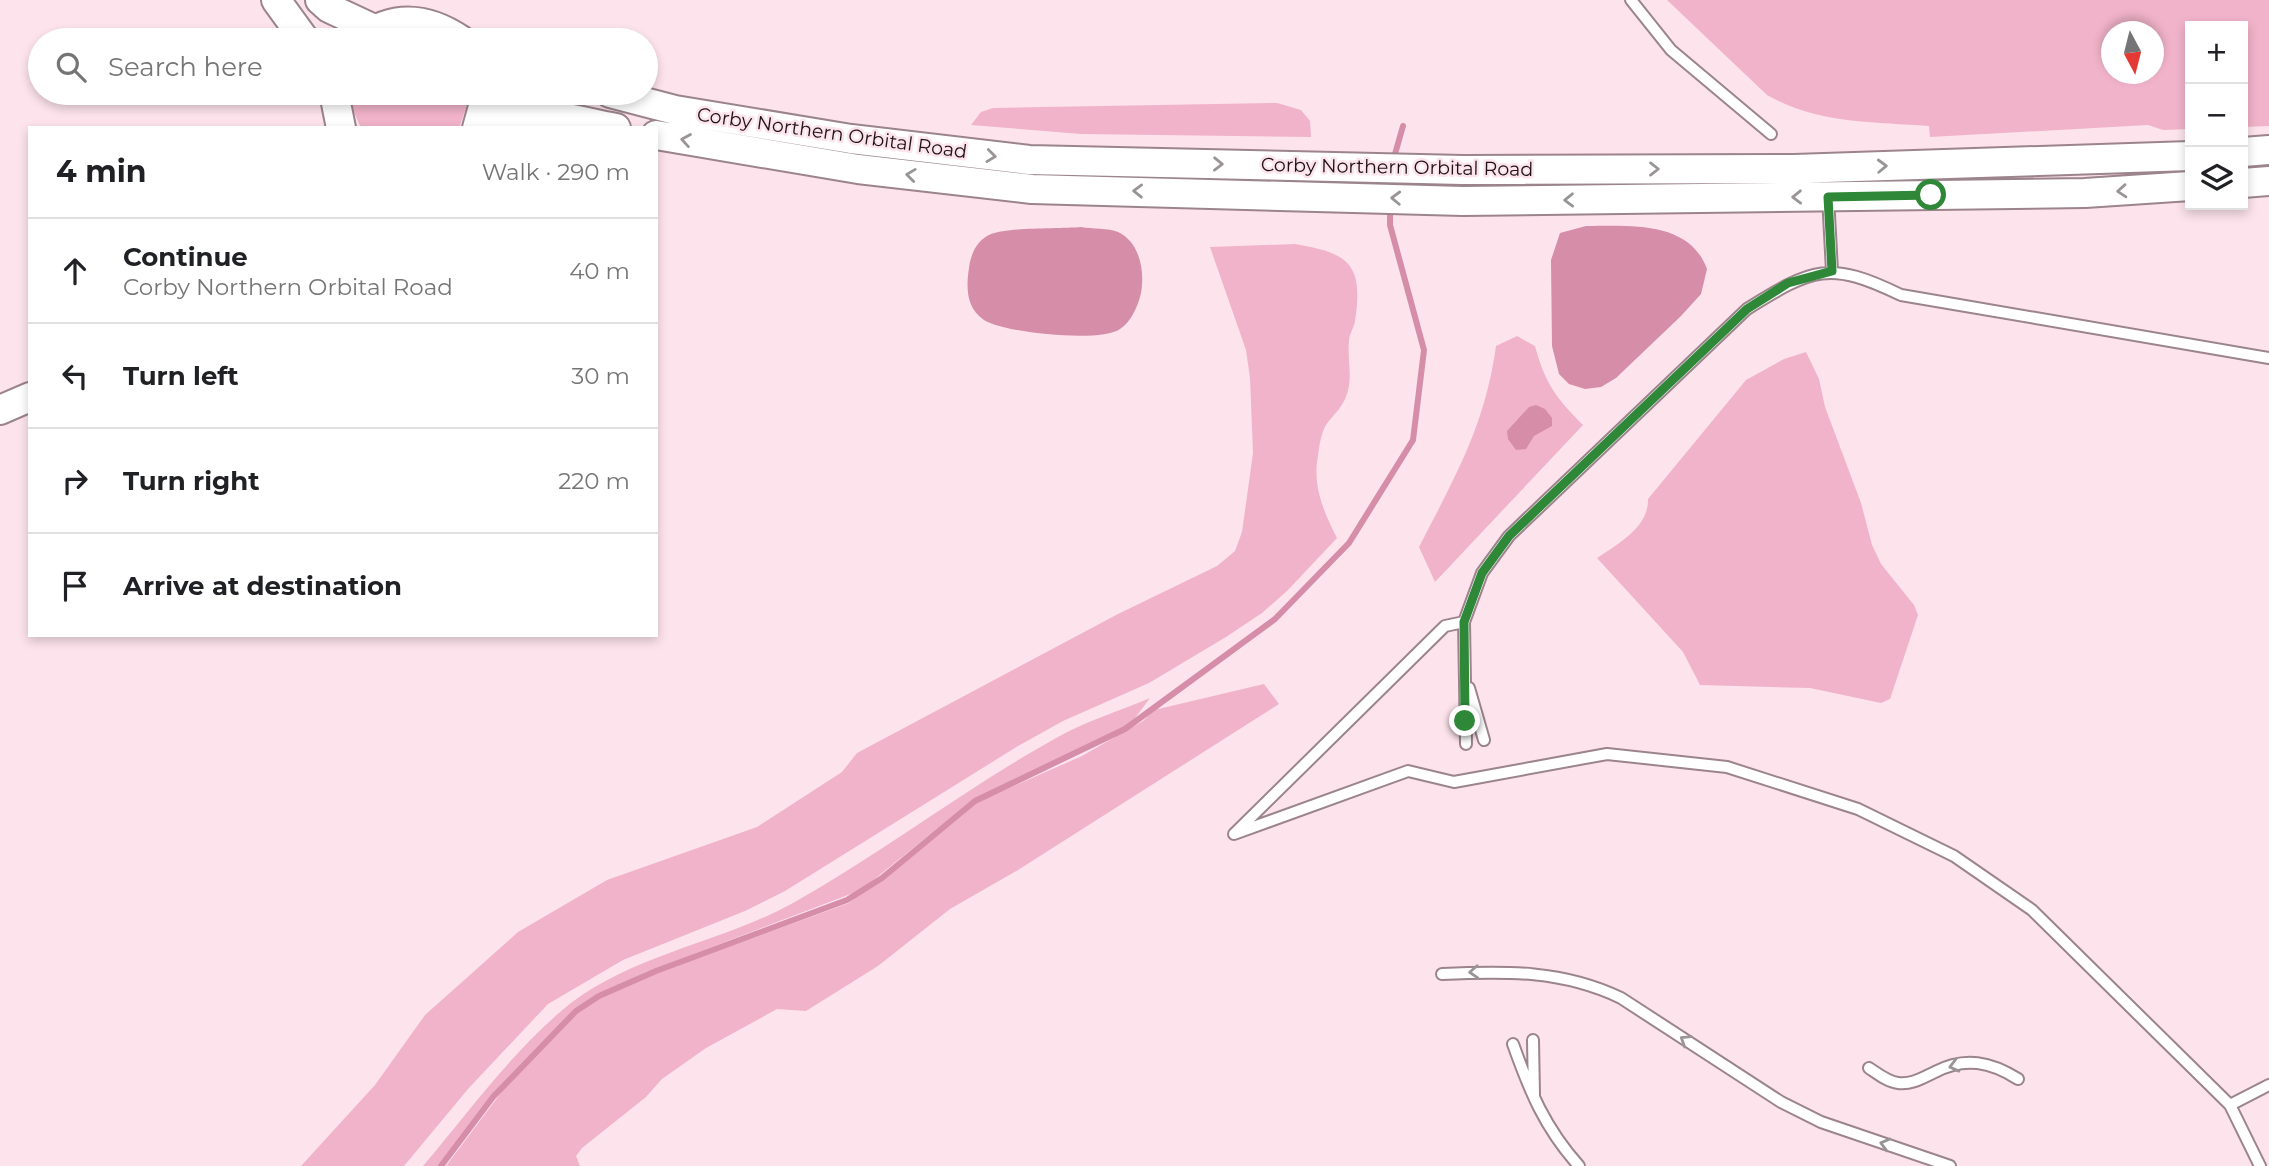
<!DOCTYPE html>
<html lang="en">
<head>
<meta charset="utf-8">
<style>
	:root { --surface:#fff; --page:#f2f2f2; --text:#202124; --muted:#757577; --line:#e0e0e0 }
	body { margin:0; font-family:Montserrat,sans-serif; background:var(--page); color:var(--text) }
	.controls { position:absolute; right:21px; top:21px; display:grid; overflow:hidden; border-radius:0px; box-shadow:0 4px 10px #0003 }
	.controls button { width:63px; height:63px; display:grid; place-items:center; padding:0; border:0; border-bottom:2px solid var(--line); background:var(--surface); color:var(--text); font:35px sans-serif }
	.compass { position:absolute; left:2101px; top:21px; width:63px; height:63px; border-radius:50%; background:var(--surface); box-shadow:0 4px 10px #0003; rotate:173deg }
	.stop { position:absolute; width:21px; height:21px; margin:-16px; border:5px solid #2e8838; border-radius:50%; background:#fff }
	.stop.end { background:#2e8838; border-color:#fff; box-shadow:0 2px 7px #0008 }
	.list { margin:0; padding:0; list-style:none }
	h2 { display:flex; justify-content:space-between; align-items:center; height:91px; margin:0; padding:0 28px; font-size:30px }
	h2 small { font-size:23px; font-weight:400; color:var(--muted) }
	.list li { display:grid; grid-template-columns:46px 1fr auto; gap:21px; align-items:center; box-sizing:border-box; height:105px; padding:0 28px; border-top:2px solid var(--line) }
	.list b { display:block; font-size:26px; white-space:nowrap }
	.list p { margin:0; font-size:23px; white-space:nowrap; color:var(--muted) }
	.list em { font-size:23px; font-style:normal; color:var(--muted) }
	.icon { flex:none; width:38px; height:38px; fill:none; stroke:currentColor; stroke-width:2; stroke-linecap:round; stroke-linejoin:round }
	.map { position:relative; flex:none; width:2269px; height:1166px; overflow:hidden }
	.search { position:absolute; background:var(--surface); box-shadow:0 4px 10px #0003; left:28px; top:28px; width:630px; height:77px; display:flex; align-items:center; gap:18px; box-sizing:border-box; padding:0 24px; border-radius:38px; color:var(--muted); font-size:26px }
	.panel { position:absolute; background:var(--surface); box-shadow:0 4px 10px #0003; left:28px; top:126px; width:630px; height:511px; border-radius:0px }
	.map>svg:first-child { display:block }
	.green { fill:#f1b3c9; fill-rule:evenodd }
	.water { fill:#d58da8 }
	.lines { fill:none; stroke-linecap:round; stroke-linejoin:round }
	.stream { stroke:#d58da8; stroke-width:6 }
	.service-casing { stroke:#9b848c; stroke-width:14 }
	.tertiary-casing { stroke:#9b848c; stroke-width:32 }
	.service { stroke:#fff; stroke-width:10 }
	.tertiary { stroke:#fff; stroke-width:28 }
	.oneway { stroke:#999597 }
	.route { stroke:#2e8838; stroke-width:9 }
	.labels { text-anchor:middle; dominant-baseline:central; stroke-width:5; stroke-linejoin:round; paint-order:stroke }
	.street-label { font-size:19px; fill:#1c1317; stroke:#fde3ec }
</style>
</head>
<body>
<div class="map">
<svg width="2269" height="1166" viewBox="0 0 2269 1166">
	<rect width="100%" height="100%" fill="#fde3ec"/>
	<!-- green -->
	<path class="green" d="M1667,0H2269V126L2243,127V26H2190V129L2163,130L2148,125L1930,137L1929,126C1872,122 1817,124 1767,95ZM2112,32H2154V74H2112Z
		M350,93H469L470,96L459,128H361L352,108Z
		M1277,103L1301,110L1310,121L1311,137L1081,134L971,125L981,112L993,108Z
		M1295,244C1348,253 1364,263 1355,321C1354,328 1349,334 1349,341C1347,359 1353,376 1347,394C1343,407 1333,415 1326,425C1321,433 1319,447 1318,456C1312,485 1324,513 1337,538L1287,591L1262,613L1226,637L1149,683L1063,721L1018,746L785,891L745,911L623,960L548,1004L468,1089L404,1166H301L375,1085L425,1015L518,932L607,880L757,827L842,772L857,753L1118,614L1217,566L1235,551L1242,532L1253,453L1250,378L1246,350L1210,247Z
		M1517,336L1535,346C1545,383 1556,398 1583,425L1435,582L1419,547C1455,477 1485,426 1496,346Z
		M1806,352L1819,379L1825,407L1861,503L1872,545L1881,564L1914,605L1918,615L1890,699L1881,703L1810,688L1700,685L1683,652L1597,558C1618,544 1649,527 1648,499L1746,380L1784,359Z
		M1264,684L1279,704L1018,870L950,909L878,966L806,1011L777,1009L706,1048L662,1079L646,1097L582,1148L576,1156L580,1166H446L518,1070L579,1011L601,998L665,970L849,903L977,802L1082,756L1143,721L1154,710Z
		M1150,698L1135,718L1121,729L969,803L861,890L644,973L576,1008L491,1096L439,1166H423C467,1114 508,1057 560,1012C626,955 719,944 793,903C884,852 967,787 1058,737C1086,721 1120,711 1150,698Z"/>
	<!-- water -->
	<path class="water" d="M1586,226C1629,226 1689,220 1707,269L1701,294L1681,316L1616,378L1601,387L1585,389L1569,384L1559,374L1552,346L1551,260L1560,233Z
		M1081,227C1092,229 1109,228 1118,232C1140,242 1145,272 1141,293C1138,306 1131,322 1120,329C1101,343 1004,333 984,320C966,308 966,287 969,268C971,253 977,240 991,234C1009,227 1059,229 1081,227Z
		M1536,405L1545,409L1552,418V426L1534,436L1526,449L1516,450L1508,439L1507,431L1529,407Z"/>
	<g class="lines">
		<!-- stream -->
		<path class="stream" d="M1393,161L1403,126
			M441,1166L493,1097L576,1011L599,996L656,971L847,900L882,878L975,801L1125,729L1275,619L1349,543L1413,440L1424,350L1390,225V207"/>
		<!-- service casing -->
		<g class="service-casing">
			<path id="service" d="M1631,0L1671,50L1771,134
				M1828,196L1832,271
				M1464,622L1445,626L1234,834L1408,771L1454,782L1607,754L1727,767L1858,809L1954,856L2032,910L2230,1105L2260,1166
				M1469,688L1484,740
				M1466,744L1464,622L1482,573L1509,536L1747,309C1813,268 1829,260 1901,295L2269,358
				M1442,974C1506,971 1563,970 1621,998L1781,1102L1821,1122L1950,1166
				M1533,1040L1534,1095
				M1513,1044C1530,1092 1545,1128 1579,1166
				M1869,1068C1878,1074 1888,1082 1898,1083C1912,1085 1924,1077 1935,1072C1965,1056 1991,1062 2018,1079
				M2230,1105L2269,1085"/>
		</g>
		<!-- tertiary casing -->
		<g class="tertiary-casing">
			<path id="tertiary" d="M276,0L305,40
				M320,0L329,8L374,29
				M359,40C393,14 427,17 461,40
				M334,93L341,128
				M610,93L675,110L851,139L1029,160L1463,170L1794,169L2190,156
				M479,125C526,103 567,119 616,128
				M477,128L484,103V93
				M656,135L858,169L1032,189L1463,201L2085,193L2190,186
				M2243,152L2269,150
				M2243,183L2269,181
				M0,410L30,397"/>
		</g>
		<!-- service -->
		<use href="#service" class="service"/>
		<!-- tertiary -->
		<use href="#tertiary" class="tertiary"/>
	</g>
	<!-- one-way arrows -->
	<defs><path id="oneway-chevron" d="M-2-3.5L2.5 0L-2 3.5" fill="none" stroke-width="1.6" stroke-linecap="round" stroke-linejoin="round" transform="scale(1.75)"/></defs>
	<g class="oneway">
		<use href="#oneway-chevron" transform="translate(686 140) rotate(-170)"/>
		<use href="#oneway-chevron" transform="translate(991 156) rotate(7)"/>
		<use href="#oneway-chevron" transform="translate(1218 164) rotate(1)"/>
		<use href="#oneway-chevron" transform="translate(1882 166) rotate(-2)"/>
		<use href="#oneway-chevron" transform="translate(1654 169)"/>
		<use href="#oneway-chevron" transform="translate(911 175) rotate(-173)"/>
		<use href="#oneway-chevron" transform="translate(1138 191) rotate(-179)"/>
		<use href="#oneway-chevron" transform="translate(2122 191) rotate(176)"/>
		<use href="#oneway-chevron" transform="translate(1797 197) rotate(179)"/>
		<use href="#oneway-chevron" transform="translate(1396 198) rotate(-178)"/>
		<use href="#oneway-chevron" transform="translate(1569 200) rotate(179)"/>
		<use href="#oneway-chevron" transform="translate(1474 972) rotate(177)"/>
		<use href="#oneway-chevron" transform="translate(1685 1040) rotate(-148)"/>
		<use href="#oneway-chevron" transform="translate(1954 1066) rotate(166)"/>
		<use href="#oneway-chevron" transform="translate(1885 1144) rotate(-165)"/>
	</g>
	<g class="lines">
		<!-- route -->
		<path class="route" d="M1465,721L1464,622L1482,573L1509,536L1747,309L1788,283L1832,271L1828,197L1931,195"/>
	</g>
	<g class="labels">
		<!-- street labels -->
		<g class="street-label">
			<text transform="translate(832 133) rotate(8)">Corby Northern Orbital Road</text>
			<text transform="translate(1397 167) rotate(1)">Corby Northern Orbital Road</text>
		</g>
	</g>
</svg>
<div class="controls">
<button>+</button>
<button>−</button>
<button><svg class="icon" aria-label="layers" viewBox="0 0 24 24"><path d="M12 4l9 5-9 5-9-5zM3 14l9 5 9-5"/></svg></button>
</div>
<svg class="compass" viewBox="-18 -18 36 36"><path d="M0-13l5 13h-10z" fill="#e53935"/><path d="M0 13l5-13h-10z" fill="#757577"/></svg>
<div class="stop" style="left:1931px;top:195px"></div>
<div class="stop end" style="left:1465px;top:721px"></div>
<div class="search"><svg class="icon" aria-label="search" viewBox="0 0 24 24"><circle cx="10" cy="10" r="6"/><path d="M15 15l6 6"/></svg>Search here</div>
<section class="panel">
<h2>4 min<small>Walk · 290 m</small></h2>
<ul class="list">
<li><svg class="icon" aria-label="ahead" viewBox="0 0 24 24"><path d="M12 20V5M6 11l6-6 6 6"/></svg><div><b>Continue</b><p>Corby Northern Orbital Road</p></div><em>40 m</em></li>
<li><svg class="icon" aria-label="left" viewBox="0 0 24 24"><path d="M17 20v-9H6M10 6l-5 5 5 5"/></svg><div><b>Turn left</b></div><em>30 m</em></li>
<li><svg class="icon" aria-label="right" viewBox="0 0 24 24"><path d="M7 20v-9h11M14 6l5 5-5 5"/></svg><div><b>Turn right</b></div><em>220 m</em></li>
<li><svg class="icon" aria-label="arrive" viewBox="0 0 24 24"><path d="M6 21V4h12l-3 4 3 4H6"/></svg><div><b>Arrive at destination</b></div></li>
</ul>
</section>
</div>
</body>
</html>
